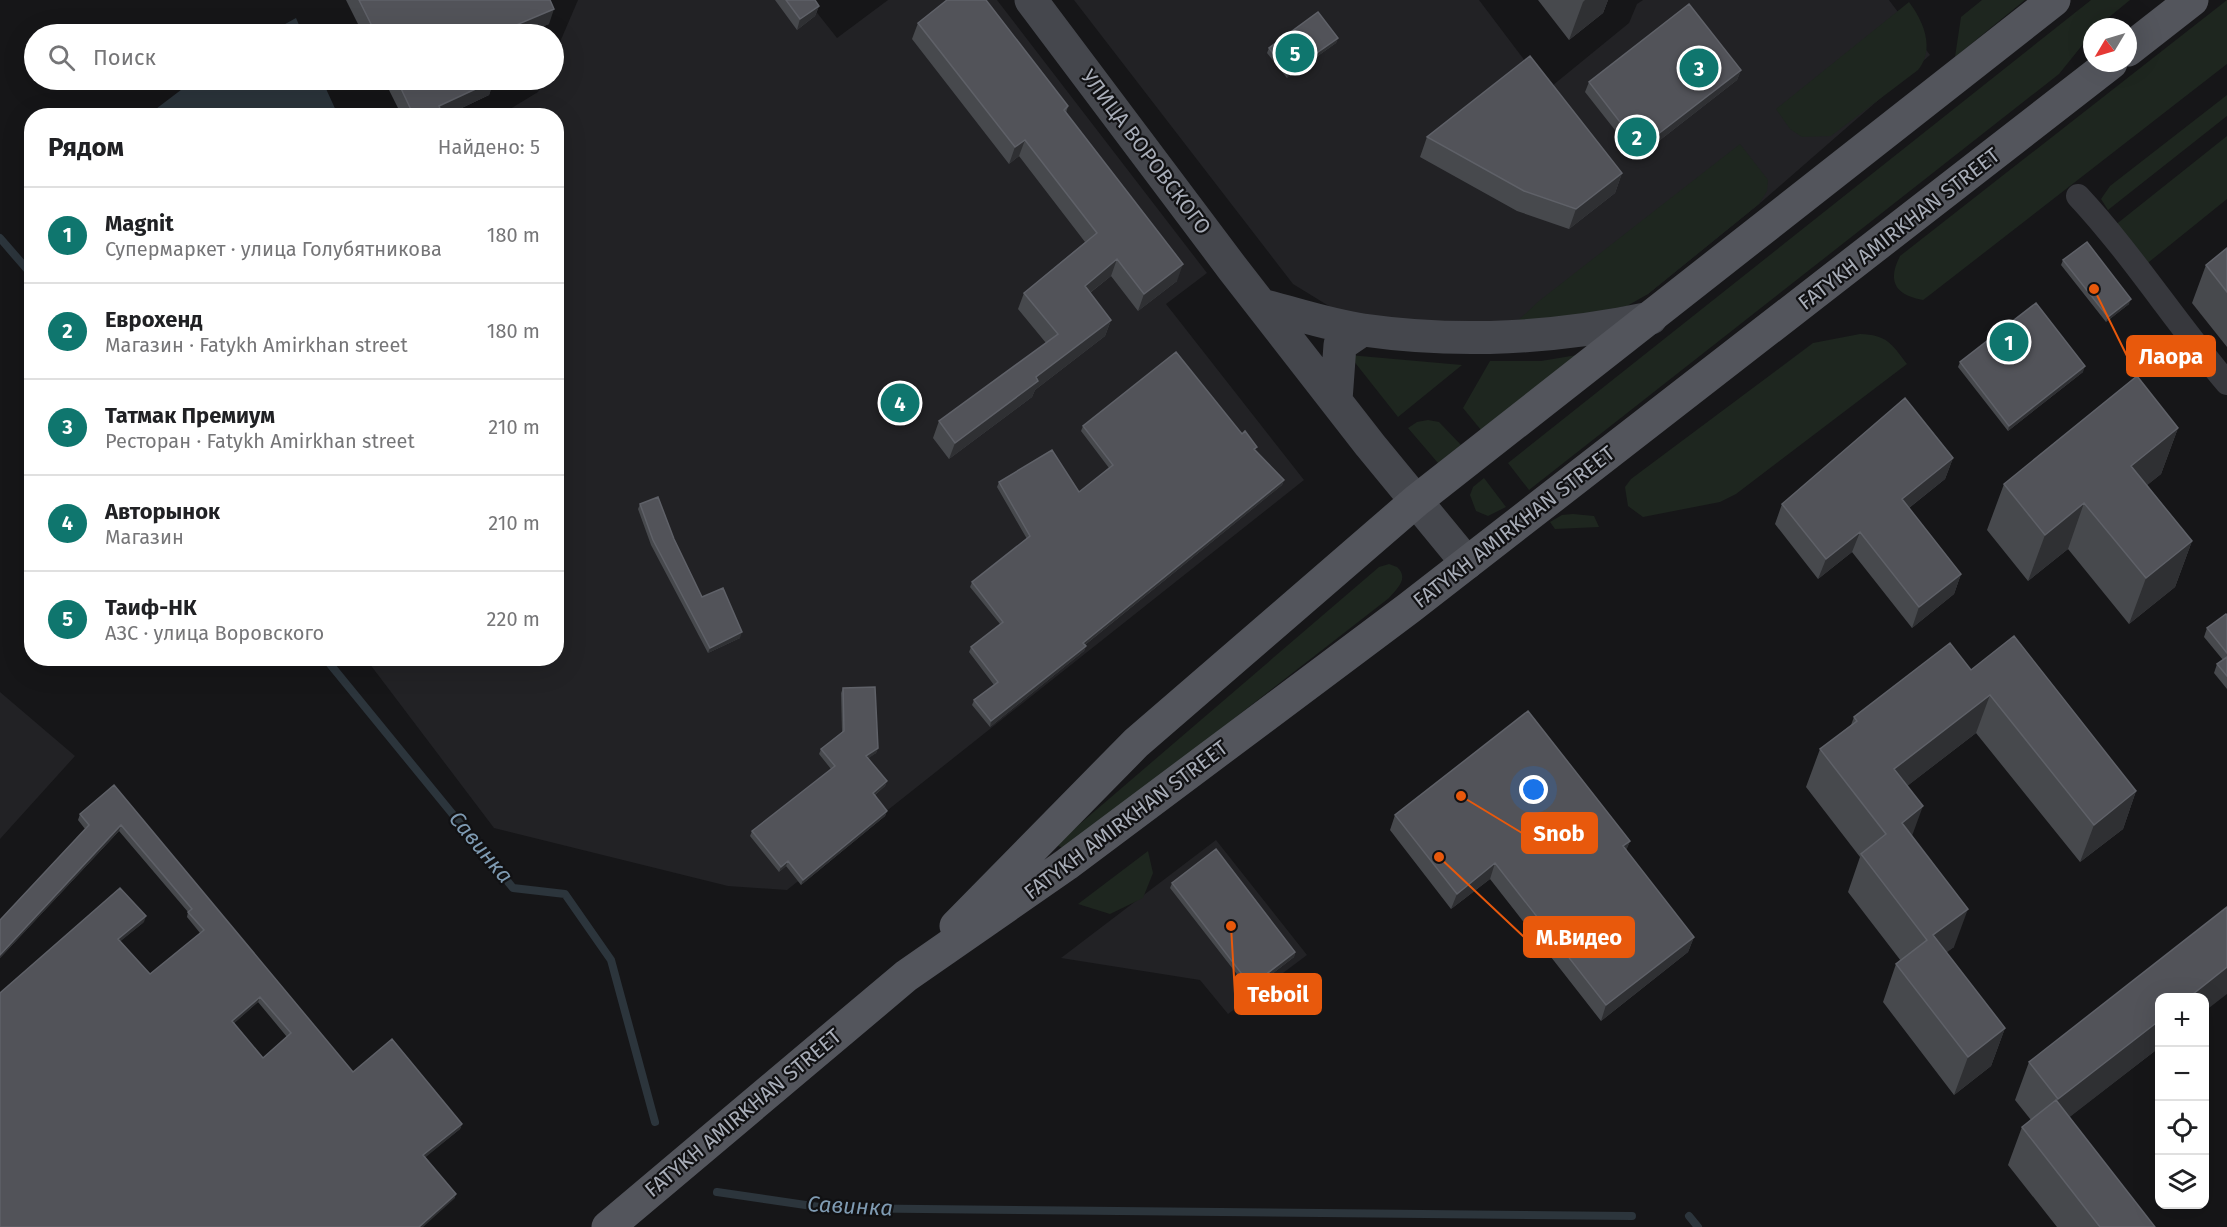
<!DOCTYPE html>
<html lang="ru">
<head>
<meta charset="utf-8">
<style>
	:root { --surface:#fff; --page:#f2f2f2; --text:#202124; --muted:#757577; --line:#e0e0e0; --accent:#0f766e }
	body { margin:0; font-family:"Fira Sans",sans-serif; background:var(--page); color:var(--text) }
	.controls { position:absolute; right:18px; bottom:18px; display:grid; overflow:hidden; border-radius:12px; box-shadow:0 6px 24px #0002 }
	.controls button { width:54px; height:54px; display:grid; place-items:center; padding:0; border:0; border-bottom:2px solid var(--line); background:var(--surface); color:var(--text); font:30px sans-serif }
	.compass { position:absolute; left:2083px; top:18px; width:54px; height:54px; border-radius:50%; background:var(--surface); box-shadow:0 6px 24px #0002; rotate:232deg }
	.you { position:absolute; left:1534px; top:790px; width:21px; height:21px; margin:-15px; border:4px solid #fff; border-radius:50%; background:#1a73e8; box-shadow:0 0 0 9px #1a73e833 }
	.badge { display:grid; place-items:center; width:39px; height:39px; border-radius:50%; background:var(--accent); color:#fff; font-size:20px; font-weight:700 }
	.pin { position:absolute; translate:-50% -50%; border:3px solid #fff; box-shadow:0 2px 6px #0006 }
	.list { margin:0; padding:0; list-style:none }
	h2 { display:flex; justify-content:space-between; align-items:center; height:78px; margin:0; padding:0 24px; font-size:26px }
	h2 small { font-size:20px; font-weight:400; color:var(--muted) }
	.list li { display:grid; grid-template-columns:39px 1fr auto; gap:18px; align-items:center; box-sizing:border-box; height:96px; padding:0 24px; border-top:2px solid var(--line) }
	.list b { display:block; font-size:22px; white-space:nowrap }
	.list p { margin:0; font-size:20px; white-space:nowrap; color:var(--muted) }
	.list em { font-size:20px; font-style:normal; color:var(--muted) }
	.icon { flex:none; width:33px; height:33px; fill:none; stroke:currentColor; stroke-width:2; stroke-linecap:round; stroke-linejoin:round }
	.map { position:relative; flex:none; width:2227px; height:1227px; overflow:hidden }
	.search { position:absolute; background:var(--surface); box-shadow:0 6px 24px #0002; left:24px; top:24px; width:540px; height:66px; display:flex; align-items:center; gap:15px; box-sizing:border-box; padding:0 21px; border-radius:33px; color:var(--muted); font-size:22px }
	.panel { position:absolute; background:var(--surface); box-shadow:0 6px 24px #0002; left:24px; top:108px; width:540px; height:558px; border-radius:24px }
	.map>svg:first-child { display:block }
	.built { fill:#222225 }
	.green { fill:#1e261f }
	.water { fill:#2c353c }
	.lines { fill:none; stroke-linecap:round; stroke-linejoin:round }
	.stream { stroke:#2c353c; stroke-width:8 }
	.street { stroke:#37383d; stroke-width:24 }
	.secondary { stroke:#45474d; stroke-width:33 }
	.primary { stroke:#53555c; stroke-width:33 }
	.wall { fill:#47494d; fill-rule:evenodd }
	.shaded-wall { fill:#2f3033 }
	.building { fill:#525359; stroke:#5f6168; stroke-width:1.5; fill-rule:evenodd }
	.labels { text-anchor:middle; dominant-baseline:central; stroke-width:4.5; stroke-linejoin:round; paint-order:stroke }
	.street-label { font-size:21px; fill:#a8adb8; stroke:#111113 }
	.water-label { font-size:22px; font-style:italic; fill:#7f9bb3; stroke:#111113 }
	.leader { fill:none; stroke:#e8590c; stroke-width:2 }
	.callout-dot { fill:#e8590c; stroke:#111113; stroke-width:2 }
	.callout { fill:#e8590c; stroke:#e8590c; stroke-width:2 }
	.callout-label { font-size:22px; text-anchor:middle; font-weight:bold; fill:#fff }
</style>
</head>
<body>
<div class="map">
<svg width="2227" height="1227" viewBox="0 0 2227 1227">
	<rect width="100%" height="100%" fill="#161618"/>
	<!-- built -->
	<path class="built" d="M578,0H807L837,38L888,0H997L1207,273L1166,304L1304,480L787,890L728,886L494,828L366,659L556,658V116L500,115L538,92L543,80H554V56Z
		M1074,0H1479L1547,90L1629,23L1637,4L1643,0H1889L1930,55L1759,204L1648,294L1579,324L1431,323L1337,311L1293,284Z
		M0,692L75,756L0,839Z
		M1216,840L1307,955L1228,1014L1200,980L1061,958Z"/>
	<!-- green -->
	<path class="green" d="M1982,0H2025L1955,57L1961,17Z
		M2091,0H2130L2097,27H2092V33L2059,74L1529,490L1508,463Z
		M2227,0V64L1931,294L1923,300C1895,295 1887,281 1900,256Z
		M1909,2C1924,22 1935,49 1918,70L1831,136L1802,137L1790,129L1776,109Z
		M2227,95V116L2108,210L2101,199L2110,186Z
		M2227,136V199L2144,266L2114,226Z
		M1740,144L1768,180L1767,191L1759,204L1648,294L1627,306L1512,326L1539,301Z
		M1860,334C1887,335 1891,343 1907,364L1736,494L1720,502L1643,517L1628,506L1625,487L1631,479L1813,343Z
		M1349,355L1462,365L1398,417Z
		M1577,355L1481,430L1463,408L1490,361H1541Z
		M1428,420L1439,422L1461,445L1438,463L1408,428L1417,422Z
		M1484,478L1506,507L1488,516L1476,511L1470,495L1473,487Z
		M1573,514L1594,516L1599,527L1555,529L1550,522L1562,515Z
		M1389,564L1397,567C1409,578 1398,588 1389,598L1066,849L1058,846L1060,841L1379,567Z
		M1148,851L1153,873L1143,898L1110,914L1078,904Z"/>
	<!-- water -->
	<path class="water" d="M296,18L303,34H267Z
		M194,80H322L338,115H148Z"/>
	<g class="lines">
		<!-- stream -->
		<path class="stream" d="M0,238L32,275
			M325,658L513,888L565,894L611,960L655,1122
			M717,1192L826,1208L1632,1216
			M1689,1216L1698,1227"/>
		<!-- street -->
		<path class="street" d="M2078,196C2132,254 2175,322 2227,383"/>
		<!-- secondary -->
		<path class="secondary" d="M1031,0L1233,269L1370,445L1467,563
			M1261,305C1294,313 1329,325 1363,330C1462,344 1555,338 1651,318
			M1336,400L1340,345L1362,330"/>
		<!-- primary -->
		<path class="primary" d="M2128,50L2192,0
			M956,926L1136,743L1416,501L2054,0
			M608,1227L906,976L1067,864L1409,608L2111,63"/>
	</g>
	<!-- wall -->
	<path class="wall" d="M346,0H550L549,24L524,34H363Z
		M775,0H815L819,6L815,16L797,30Z
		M1538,0H1608L1603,13L1569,40Z
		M918,23L1068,106L1066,113L1177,281L1138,311L1111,276L1090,293L1111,320L1105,336L1035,390L1032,397L949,459L933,438L939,421L1046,343L1018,309L1024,293L1085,242L1019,156L1009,164L912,39Z
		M1338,38L1336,43L1287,78L1267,53L1269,48Z
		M1741,70L1737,80L1637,158L1585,92L1589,82Z
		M384,80H494L489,95L445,116H402Z
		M1427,137L1622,173L1615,193L1569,229L1517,211L1420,157Z
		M2227,248V347L2192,303L2206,265Z
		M2063,260L2129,304L2106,322L2061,265Z
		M1960,362L2083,372L2008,431L1958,367Z
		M1083,426L1242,434L1257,447L1255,450L1284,480L1282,485L1085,645L1086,646L1084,651L990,727L972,705L974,700L994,685L969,652L971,647L1000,624L970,587L972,582L1027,539L997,487L999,482L1079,492L1109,468L1081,431Z
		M2178,428L2161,474L2147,485L2192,541L2175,587L2129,624L2068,549L2028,581L1987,530L2004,484Z
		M1953,458L1945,479L1909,508L1961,574L1954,594L1912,628L1852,552L1818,579L1775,524L1782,504Z
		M640,504L674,539L702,597L740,638L708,653L651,545L638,509Z
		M2227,615V689L2214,673L2217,664L2223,660L2204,637L2207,628Z
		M1971,670L2136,791L2123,829L2080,862L1976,733L1907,786L1912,836L1954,947L1946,952L2005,1028L1991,1066L1954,1095L1883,1002L1896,964L1901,961L1848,892L1860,857L1806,787L1820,749L1851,725L1854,717Z
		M843,688L878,748L876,753L868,758L887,781L885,786L875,795L887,811L885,816L801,885L786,866L779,872L750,836L752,831L831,769L819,754L821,749L842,732L841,693Z
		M114,785L353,1072L462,1124L460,1129L425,1157L456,1194L454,1199L0,993L144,922L120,941L150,974L200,933L187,917L188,912L119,831L0,958V920L85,829L78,820L80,814ZM258,1002L287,1037L263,1058L234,1023Z
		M1395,815L1630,841L1626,850L1694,937L1688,952L1601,1021L1490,879L1451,909L1390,830Z
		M1172,883L1295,952L1294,957L1250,991L1170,888Z
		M2160,998V1047L2069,1117L2155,1227H2057L2008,1165L2022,1127L2031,1120L2015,1100L2029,1062Z"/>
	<!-- shaded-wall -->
	<path class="shaded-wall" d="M1585,0H1608L1603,13L1569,40L1583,2Z
		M819,6L815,16L797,30L800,19Z
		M554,9L549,24L524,34H495Z
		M1338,38L1336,43L1287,78L1288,73Z
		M1741,70L1737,80L1637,158L1640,148Z
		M495,80L489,95L445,116H435L439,106Z
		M1025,140L1019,156L1009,164L1015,147Z
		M1622,173L1615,193L1569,229L1576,209Z
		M1117,259L1111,276L1078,302L1085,286Z
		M1183,264L1177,281L1138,311L1144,294Z
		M2131,299L2129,304L2106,322L2108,317Z
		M1111,320L1105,336L1035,390L1032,397L949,459L955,443L1036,377Z
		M2085,366L2083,372L2008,431L2009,426Z
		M2178,428L2161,474L2114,512L2131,466Z
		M1953,458L1945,479L1895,519L1902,499Z
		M1284,480L1282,485L1081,648L1083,643Z
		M2084,503L2068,549L2028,581L2045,535Z
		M1860,532L1852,552L1818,579L1826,559Z
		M2192,541L2175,587L2129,624L2146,578Z
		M1961,574L1954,594L1912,628L1919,607Z
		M742,632L740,638L708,653L710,648Z
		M1086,646L1084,651L990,727L991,721Z
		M1990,695L1976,733L1880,807L1894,769Z
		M878,748L876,753L865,761L866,756Z
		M887,781L885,786L871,798L873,793Z
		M2136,791L2123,829L2080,862L2094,825Z
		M1923,806L1909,844L1902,823Z
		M887,811L885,816L801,885L803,880Z
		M121,825L119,831L0,958V955Z
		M1630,841L1624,856L1623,846Z
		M788,861L786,866L779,872L781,867Z
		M1495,863L1490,879L1451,909L1457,894Z
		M1968,909L1954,947L1920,973L1933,935Z
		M146,916L144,922L116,945L118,939Z
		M1694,937L1688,952L1601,1021L1606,1005Z
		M1295,952L1294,957L1250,991L1251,986Z
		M2227,967V994L2205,1011V998H2188Z
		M260,997L258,1002L230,1027L232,1021Z
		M2160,1020V1047L2044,1137L2058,1099Z
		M2005,1028L1991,1066L1954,1095L1968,1057Z
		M462,1124L460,1129L421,1161L423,1155Z
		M456,1194L454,1199L423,1227H419Z"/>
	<!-- building -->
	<path class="building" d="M359,0H550L554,9L495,34H376Z
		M786,0H815L819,6L800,19Z
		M947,0H986L1068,106L1064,110L1183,264L1144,294L1117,259L1085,286L1111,320L1036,377L1038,381L955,443L939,421L1058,334L1024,293L1097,233L1025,140L1015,147L918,23Z
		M1689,4L1741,70L1640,148L1589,82Z
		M1318,12L1338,38L1288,73L1269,48Z
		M1530,56L1622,173L1576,209L1524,191L1427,137Z
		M397,80H495L439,106L443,116H414Z
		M2087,242L2131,299L2108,317L2063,260Z
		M2227,248V292L2206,265Z
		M2036,303L2085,366L2009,426L1960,362Z
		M1176,352L1242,434L1245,431L1257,447L1254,449L1284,480L1083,643L1086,646L991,721L974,700L998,682L971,647L1003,622L972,582L1030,536L999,482L1052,450L1079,492L1113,465L1083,426Z
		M2137,376L2178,428L2131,466L2192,541L2146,578L2084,503L2045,535L2004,484Z
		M1905,398L1953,458L1902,499L1961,574L1919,607L1860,532L1826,559L1782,504Z
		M658,497L674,539L702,597L723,588L742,632L710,648L653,540L640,504Z
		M2226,614L2227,615V653L2207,628Z
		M2014,636L2136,791L2094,825L1990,695L1894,769L1923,806L1902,823L1968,909L1933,935L2005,1028L1968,1057L1896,964L1927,940L1861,854L1886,834L1820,749L1857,721L1854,717L1950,643L1971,670Z
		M2227,657V676L2217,664Z
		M875,687L878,748L866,756L887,781L873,793L887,811L803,880L788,861L781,867L752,831L835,766L821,749L844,731L843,688Z
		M1528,711L1630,841L1623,846L1694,937L1606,1005L1495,863L1457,894L1395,815Z
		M114,785L353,1072L392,1039L462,1124L423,1155L456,1194L419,1227H0V993L120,888L146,916L118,939L150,974L204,930L188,912L192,909L121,825L0,955V920L89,825L80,814ZM260,997L291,1033L263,1058L232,1021Z
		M1216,849L1295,952L1251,986L1172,883Z
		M2227,907V967L2188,998H2160V1020L2058,1099L2029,1062Z
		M2056,1100L2155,1227H2100L2022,1127Z"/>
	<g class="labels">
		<!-- street labels -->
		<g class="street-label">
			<text transform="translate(1146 152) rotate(53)">УЛИЦА ВОРОВСКОГО</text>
			<text transform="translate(1899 229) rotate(-38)">FATYKH AMIRKHAN STREET</text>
			<text transform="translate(1514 527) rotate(-38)">FATYKH AMIRKHAN STREET</text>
			<text transform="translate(1126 820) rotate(-37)">FATYKH AMIRKHAN STREET</text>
			<text transform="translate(743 1113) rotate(-40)">FATYKH AMIRKHAN STREET</text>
		</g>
		<!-- water labels -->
		<g class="water-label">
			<text transform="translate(481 847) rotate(50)">Савинка</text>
			<text transform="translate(850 1206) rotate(3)">Савинка</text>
		</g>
	</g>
	<!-- callouts -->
	<path class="leader" d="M2094 289L2127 356M1461 796L1522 833M1439 857L1524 937M1231 926L1235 994"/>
	<g class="callout-dot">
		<circle cx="2094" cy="289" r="6"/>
		<circle cx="1461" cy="796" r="6"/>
		<circle cx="1439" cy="857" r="6"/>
		<circle cx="1231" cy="926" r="6"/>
	</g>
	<g class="callout">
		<rect x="2127" y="336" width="88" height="40" rx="6"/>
		<rect x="1522" y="813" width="75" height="40" rx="6"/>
		<rect x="1524" y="917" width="110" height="40" rx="6"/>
		<rect x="1235" y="974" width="86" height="40" rx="6"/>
	</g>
	<g class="callout-label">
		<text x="2171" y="364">Лаора</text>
		<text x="1559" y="841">Snob</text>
		<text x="1579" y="945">М.Видео</text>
		<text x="1278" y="1002">Teboil</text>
	</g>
</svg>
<div class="controls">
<button>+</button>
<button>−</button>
<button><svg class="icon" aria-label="locate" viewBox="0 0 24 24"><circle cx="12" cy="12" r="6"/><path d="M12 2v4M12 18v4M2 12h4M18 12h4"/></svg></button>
<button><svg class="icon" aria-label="layers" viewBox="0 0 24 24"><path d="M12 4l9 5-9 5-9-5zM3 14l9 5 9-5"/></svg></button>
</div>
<svg class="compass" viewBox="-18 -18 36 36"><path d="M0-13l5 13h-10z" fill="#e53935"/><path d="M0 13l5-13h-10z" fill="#757577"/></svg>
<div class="you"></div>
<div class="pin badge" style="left:2009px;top:342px">1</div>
<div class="pin badge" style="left:1637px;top:137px">2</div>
<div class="pin badge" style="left:1699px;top:68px">3</div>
<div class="pin badge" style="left:900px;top:403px">4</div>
<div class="pin badge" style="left:1295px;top:53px">5</div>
<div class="search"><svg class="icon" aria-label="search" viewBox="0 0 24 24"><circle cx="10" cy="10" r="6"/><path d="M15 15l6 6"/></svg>Поиск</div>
<section class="panel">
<h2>Рядом<small>Найдено: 5</small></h2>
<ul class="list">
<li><span class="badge">1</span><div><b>Magnit</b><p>Супермаркет · улица Голубятникова</p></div><em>180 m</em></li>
<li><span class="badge">2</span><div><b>Еврохенд</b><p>Магазин · Fatykh Amirkhan street</p></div><em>180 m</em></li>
<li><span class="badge">3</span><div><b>Татмак Премиум</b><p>Ресторан · Fatykh Amirkhan street</p></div><em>210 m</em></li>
<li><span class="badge">4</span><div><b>Авторынок</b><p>Магазин</p></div><em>210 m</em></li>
<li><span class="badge">5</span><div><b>Таиф-НК</b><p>АЗС · улица Воровского</p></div><em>220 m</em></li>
</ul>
</section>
</div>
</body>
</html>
